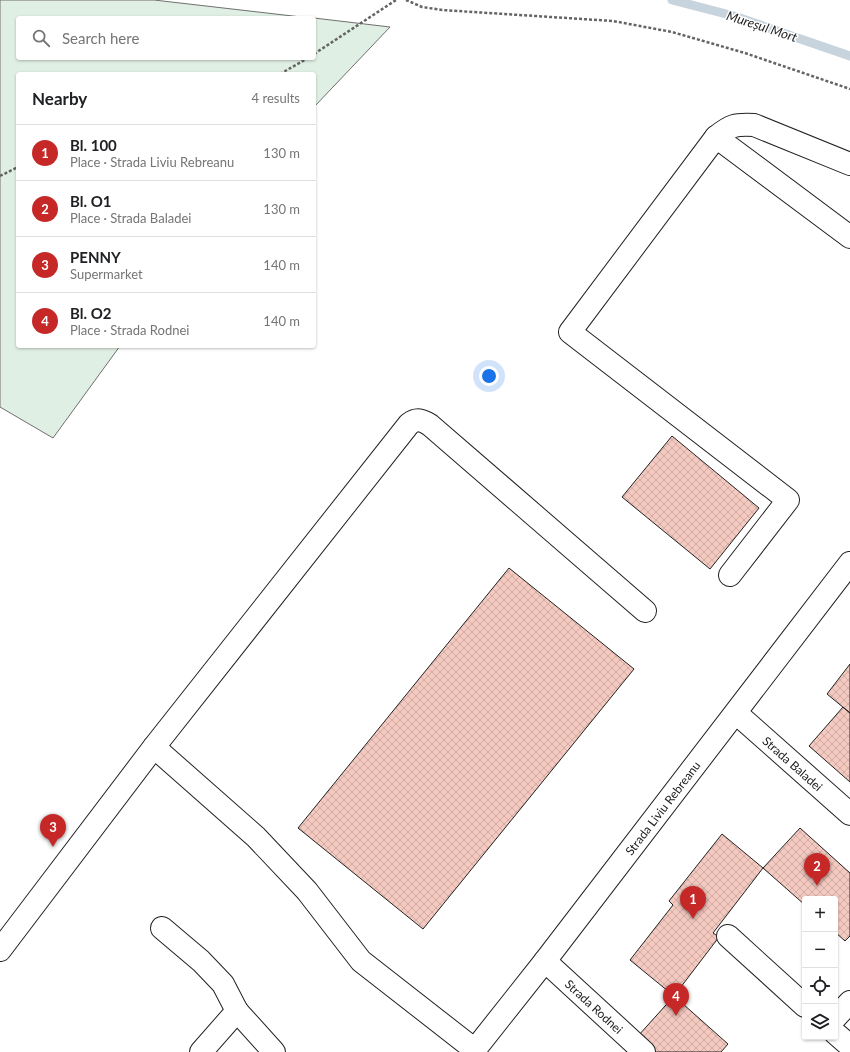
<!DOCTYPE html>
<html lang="en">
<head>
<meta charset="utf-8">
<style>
	:root { --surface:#fff; --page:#f2f2f2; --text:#202124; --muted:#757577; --line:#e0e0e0; --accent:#c62828 }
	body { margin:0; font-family:Lato,sans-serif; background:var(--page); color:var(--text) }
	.controls { position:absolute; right:12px; bottom:12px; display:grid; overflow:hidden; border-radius:4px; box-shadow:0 1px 3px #0004 }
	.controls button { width:36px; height:36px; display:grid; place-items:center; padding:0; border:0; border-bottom:1px solid var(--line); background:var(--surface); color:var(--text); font:20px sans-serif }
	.you { position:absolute; left:489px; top:376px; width:14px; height:14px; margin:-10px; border:3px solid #fff; border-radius:50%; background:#1a73e8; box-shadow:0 0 0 6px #1a73e833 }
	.badge { display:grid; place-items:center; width:26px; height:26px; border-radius:50%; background:var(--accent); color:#fff; font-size:13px; font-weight:700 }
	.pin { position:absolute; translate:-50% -33px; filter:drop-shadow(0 1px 2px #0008) }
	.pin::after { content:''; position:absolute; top:21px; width:14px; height:12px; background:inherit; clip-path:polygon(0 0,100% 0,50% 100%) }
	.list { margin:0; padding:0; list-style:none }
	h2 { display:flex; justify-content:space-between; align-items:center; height:52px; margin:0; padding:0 16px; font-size:17px }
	h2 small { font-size:13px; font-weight:400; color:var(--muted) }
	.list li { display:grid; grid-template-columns:26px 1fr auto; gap:12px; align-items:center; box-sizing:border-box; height:56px; padding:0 16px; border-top:1px solid var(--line) }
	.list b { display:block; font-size:15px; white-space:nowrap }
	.list p { margin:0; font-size:13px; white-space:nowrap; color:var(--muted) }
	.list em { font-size:13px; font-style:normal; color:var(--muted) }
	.icon { flex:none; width:22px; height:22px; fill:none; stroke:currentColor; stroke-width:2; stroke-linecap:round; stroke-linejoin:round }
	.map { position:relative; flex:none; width:850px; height:1052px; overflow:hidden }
	.search { position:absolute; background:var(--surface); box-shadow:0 1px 3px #0004; left:16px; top:16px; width:300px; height:44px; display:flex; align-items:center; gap:10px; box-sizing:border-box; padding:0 14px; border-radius:4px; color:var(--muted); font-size:15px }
	.panel { position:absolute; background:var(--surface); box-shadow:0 1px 3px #0004; left:16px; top:72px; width:300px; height:276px; border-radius:4px }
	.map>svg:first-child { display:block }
	.green { fill:#e0efe3; stroke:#6f6f6f }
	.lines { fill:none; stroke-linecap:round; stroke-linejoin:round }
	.stream { stroke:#c7d3dd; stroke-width:9 }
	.building { fill:url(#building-cross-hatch); stroke:#222 }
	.minor-casing { stroke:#222; stroke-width:24 }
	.path { stroke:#646464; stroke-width:2.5; stroke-dasharray:3 2; stroke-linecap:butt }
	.minor { stroke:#fff; stroke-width:22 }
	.labels { text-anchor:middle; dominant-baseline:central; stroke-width:3; stroke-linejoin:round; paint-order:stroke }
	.street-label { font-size:12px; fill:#222; stroke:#fff }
	.water-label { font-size:13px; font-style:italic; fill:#222; stroke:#fff }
</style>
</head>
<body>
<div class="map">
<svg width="850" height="1052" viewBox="0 0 850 1052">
	<defs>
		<pattern id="building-cross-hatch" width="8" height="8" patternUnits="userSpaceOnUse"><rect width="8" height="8" fill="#f3c9c0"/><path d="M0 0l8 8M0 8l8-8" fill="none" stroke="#d0aca5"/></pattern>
	</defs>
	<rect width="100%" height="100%" fill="#fff"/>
	<!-- green -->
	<path class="green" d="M0,0H154L310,18H18V58H314V18L390,27L314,107V74H18V346H120L53,438L0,407Z"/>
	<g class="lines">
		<!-- stream -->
		<path class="stream" d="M672,0L734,16L850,56"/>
	</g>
	<!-- building -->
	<path class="building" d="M672,436L759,508L710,569L622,497Z
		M509,568L634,669L423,929L298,828Z
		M850,664V713L827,694Z
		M843,707L850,713V782L809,746Z
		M800,828L850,873V936L845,941L835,932V899H805V905L763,868Z
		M722,834L763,868L713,933L719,937L674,996L630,960L673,905L669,901Z
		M674,996L728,1044L721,1052H656L638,1036Z"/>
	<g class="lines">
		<!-- minor casing -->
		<g class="minor-casing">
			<g id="minor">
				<path d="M716,137C731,125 735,124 754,125L850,164"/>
				<path d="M730,575L788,500L570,332L716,137L850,237"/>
				<path id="s1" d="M736,713L850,814"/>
				<path d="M154,747L256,837L307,891L361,961L475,1050"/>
				<path d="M162,928L201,961L223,984L237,1011L274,1052"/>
				<path d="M728,936L805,1006"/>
				<path d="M0,950L154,747L409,424C417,418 422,420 430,425L645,611"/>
				<path id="s2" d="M545,961L644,1052"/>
				<path d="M835,1018L850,1002"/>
				<path d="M835,1033L850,1046"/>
				<path d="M201,1052L237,1011"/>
				<path id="s3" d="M473,1052L545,961L850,563"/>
			</g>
		</g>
		<!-- path -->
		<path class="path" d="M406,0L422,7L442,10L613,21L672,32L745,53L850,89
			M314,54L396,0
			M280,74L308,58
			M0,176L18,167"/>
		<!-- minor -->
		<use href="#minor" class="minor"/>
	</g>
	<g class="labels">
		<!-- street labels -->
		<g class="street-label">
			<text stroke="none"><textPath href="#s1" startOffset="76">Strada Baladei</textPath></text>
			<text stroke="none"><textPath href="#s3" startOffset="309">Strada Liviu Rebreanu</textPath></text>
			<text stroke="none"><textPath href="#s2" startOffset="67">Strada Rodnei</textPath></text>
		</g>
		<!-- water labels -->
		<g class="water-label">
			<text transform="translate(762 26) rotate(18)">Mureșul Mort</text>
		</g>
	</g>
</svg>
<div class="controls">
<button>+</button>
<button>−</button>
<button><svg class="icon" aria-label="locate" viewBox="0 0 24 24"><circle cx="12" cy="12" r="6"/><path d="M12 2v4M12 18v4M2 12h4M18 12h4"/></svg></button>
<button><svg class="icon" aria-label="layers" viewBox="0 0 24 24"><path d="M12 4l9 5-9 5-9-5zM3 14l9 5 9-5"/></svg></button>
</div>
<div class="you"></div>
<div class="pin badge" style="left:693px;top:919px">1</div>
<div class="pin badge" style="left:817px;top:886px">2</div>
<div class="pin badge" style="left:53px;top:847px">3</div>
<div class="pin badge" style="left:676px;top:1016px">4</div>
<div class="search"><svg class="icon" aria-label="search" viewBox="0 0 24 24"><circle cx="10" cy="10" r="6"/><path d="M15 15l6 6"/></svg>Search here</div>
<section class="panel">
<h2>Nearby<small>4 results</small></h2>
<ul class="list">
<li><span class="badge">1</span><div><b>Bl. 100</b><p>Place · Strada Liviu Rebreanu</p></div><em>130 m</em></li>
<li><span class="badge">2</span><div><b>Bl. O1</b><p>Place · Strada Baladei</p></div><em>130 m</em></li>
<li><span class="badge">3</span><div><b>PENNY</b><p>Supermarket</p></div><em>140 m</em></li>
<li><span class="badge">4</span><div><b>Bl. O2</b><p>Place · Strada Rodnei</p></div><em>140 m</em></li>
</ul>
</section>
</div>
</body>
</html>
